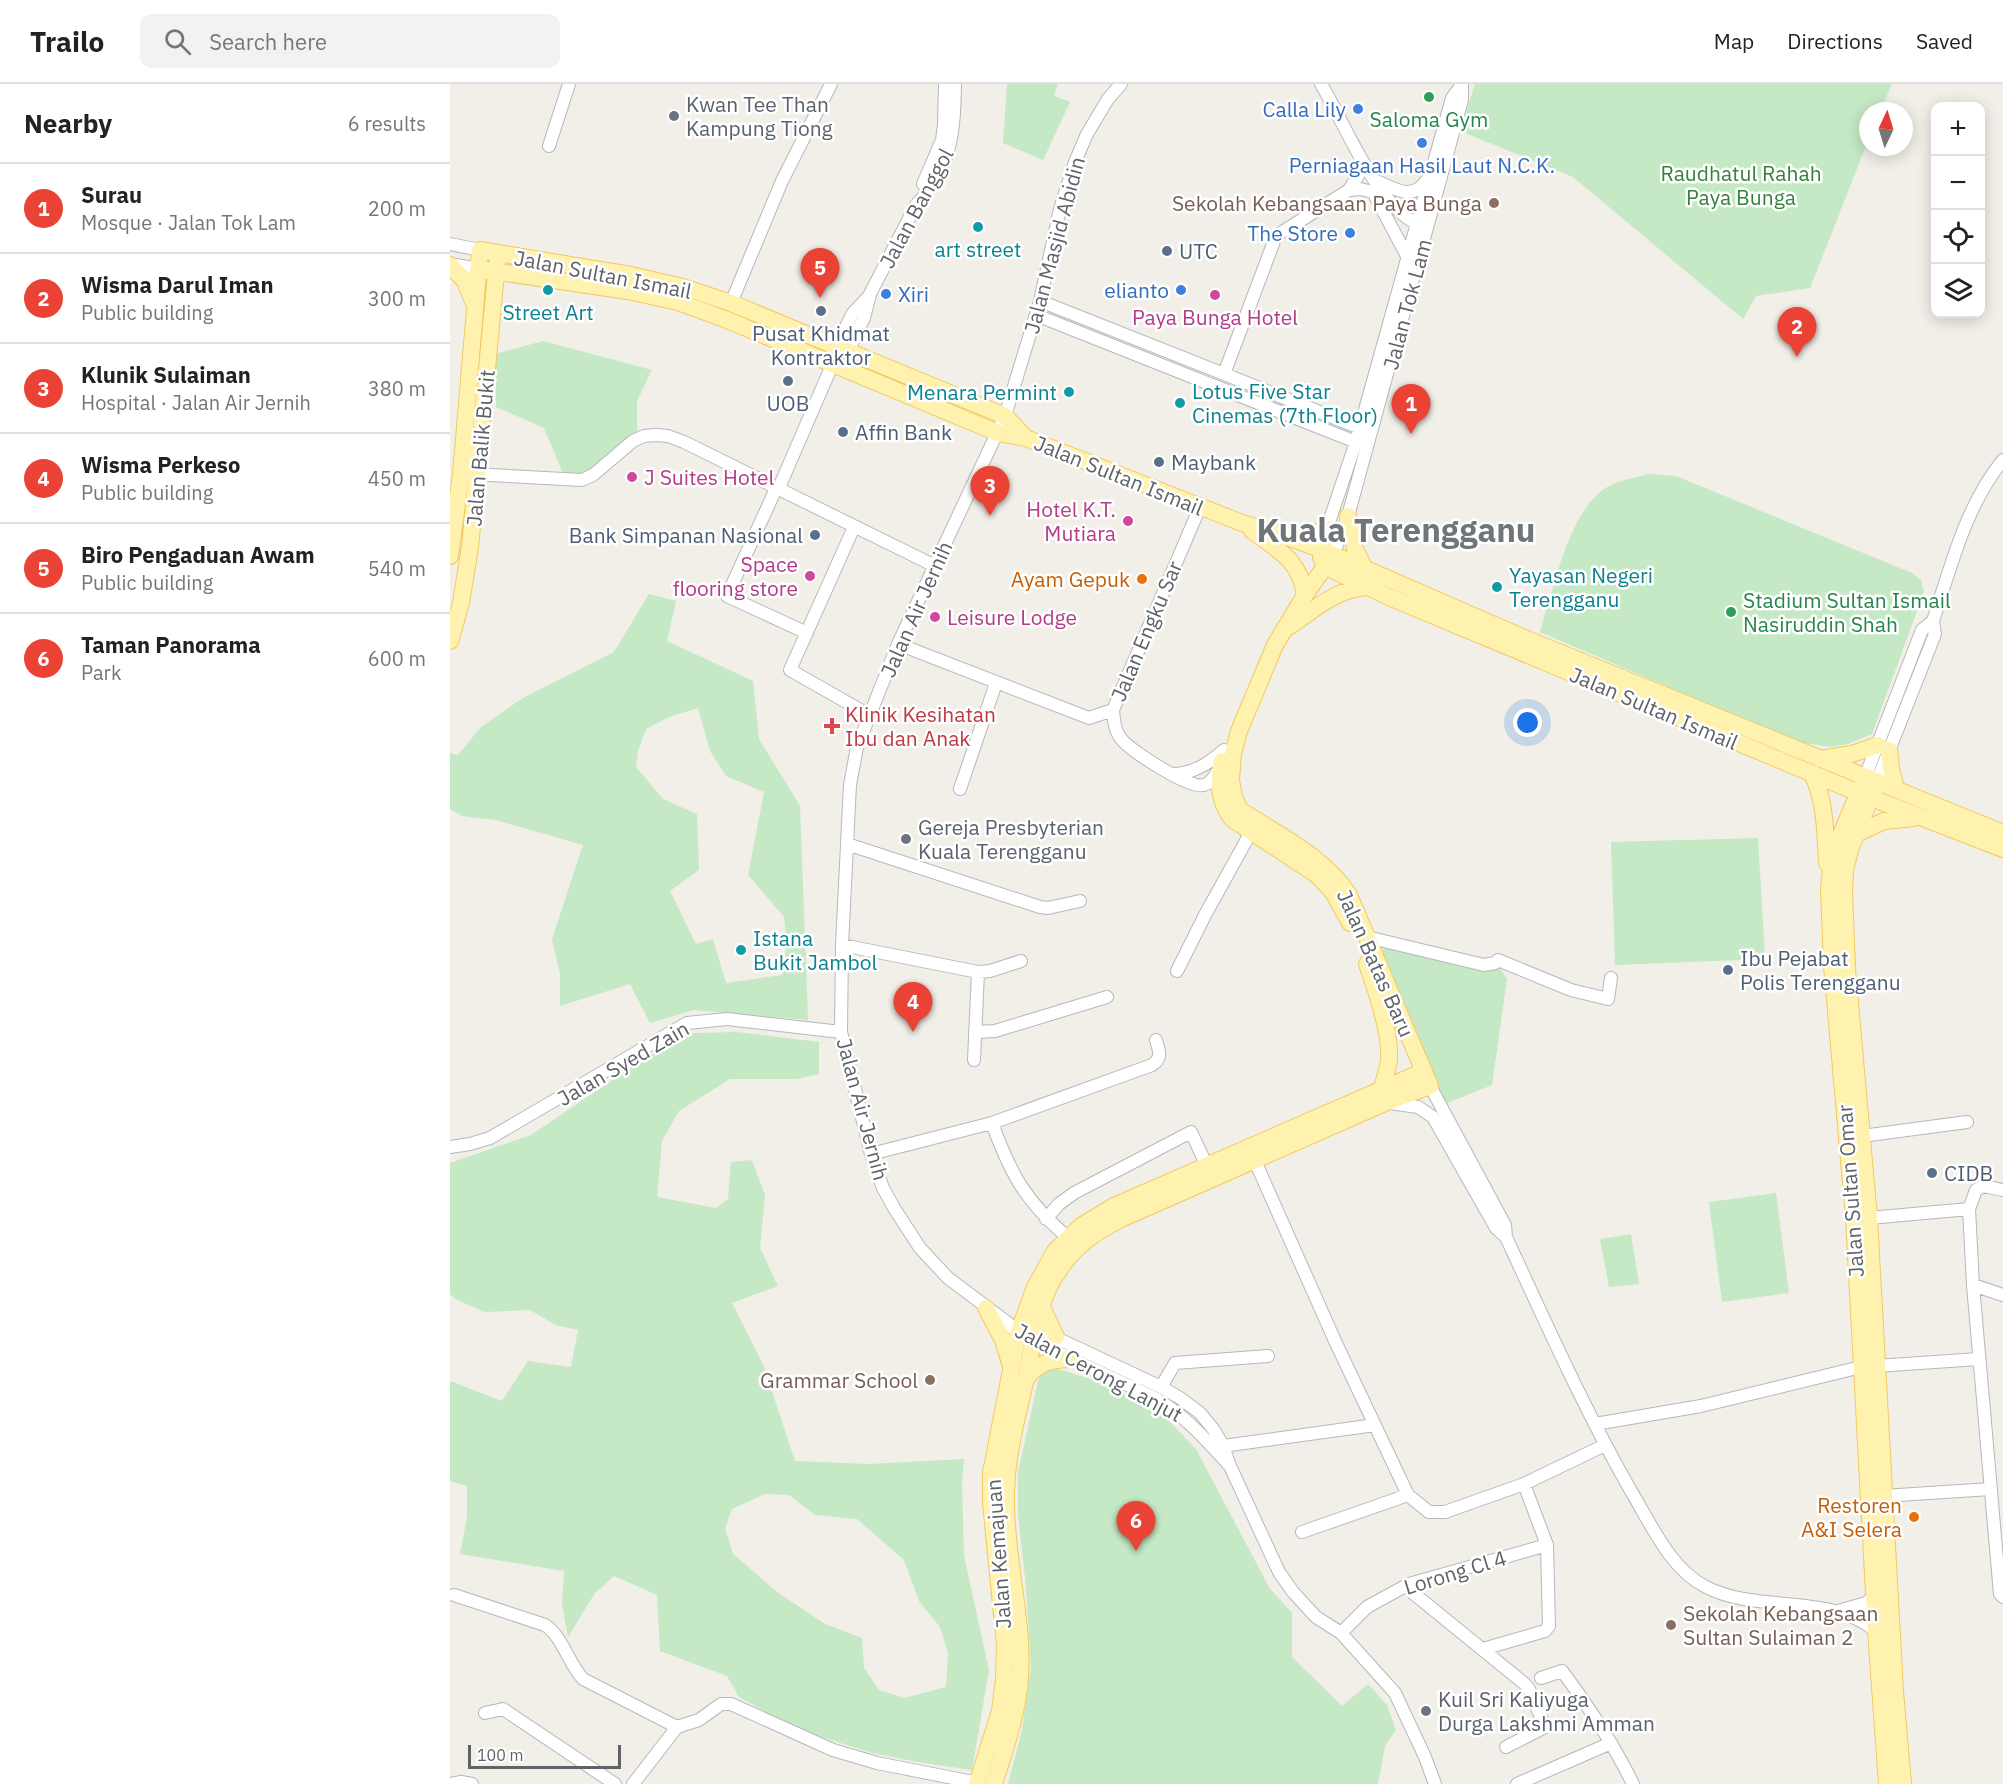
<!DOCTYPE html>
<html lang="en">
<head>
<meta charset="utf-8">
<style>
	:root { --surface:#fff; --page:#f2f2f2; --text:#222; --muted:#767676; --line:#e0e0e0; --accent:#ea4335 }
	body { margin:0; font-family:"IBM Plex Sans",sans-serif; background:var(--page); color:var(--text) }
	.controls { position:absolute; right:18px; top:18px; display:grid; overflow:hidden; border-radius:12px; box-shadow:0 3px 15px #0003 }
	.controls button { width:54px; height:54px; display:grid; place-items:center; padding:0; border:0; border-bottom:2px solid var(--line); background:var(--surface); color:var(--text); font:30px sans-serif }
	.compass { position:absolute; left:1409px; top:18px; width:54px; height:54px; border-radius:50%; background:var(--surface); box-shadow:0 3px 15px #0003; rotate:4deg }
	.scale { position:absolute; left:18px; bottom:15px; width:153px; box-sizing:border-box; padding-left:6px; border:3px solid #5f6368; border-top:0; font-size:16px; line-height:21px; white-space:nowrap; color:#5f6368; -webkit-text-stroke:4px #fff; paint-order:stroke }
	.you { position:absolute; left:1078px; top:639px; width:21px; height:21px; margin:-15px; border:4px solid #fff; border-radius:50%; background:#1a73e8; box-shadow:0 0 0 9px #1a73e833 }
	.badge { display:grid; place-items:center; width:39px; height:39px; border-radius:50%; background:var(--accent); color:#fff; font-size:20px; font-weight:700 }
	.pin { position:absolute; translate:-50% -50px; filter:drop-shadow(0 2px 3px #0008) }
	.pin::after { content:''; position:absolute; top:32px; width:21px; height:18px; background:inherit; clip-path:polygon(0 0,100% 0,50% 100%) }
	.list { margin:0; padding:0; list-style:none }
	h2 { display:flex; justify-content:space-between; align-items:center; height:78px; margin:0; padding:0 24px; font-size:26px }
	h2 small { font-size:20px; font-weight:400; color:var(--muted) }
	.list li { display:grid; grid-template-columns:39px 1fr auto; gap:18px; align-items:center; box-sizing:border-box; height:90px; padding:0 24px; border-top:2px solid var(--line) }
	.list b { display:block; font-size:22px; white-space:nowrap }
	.list p { margin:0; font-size:20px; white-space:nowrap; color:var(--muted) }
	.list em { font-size:20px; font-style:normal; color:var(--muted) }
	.icon { flex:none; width:33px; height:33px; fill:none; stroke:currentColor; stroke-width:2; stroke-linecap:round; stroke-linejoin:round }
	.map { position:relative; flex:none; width:1553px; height:1700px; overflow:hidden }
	header { display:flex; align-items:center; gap:36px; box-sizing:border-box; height:84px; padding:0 30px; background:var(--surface); border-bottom:2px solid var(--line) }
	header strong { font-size:28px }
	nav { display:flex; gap:33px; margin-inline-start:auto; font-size:21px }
	.search { width:420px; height:54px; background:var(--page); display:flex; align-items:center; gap:15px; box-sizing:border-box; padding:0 21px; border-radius:12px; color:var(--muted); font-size:22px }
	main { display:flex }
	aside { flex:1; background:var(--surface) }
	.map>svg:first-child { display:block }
	.green { fill:#c5e8c5; fill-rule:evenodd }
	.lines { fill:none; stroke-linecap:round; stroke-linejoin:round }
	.minor-casing { stroke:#b5b8bc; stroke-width:14 }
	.major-casing { stroke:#f2c960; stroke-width:18 }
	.minor { stroke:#fff; stroke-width:12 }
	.major { stroke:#fff2af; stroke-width:16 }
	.leisure-dot { fill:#2e9e5b; stroke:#fff; stroke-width:2 }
	.shop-dot { fill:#3f7fe0; stroke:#fff; stroke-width:2 }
	.worship-dot { fill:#6b7280; stroke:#fff; stroke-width:2 }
	.education-dot { fill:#8d6e63; stroke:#fff; stroke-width:2 }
	.culture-dot { fill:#0f9aa8; stroke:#fff; stroke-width:2 }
	.service-dot { fill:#5c6f8a; stroke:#fff; stroke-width:2 }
	.hotel-dot { fill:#d1479c; stroke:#fff; stroke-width:2 }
	.food-dot { fill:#e8710a; stroke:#fff; stroke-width:2 }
	.health-dot { fill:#e0444e; stroke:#fff; stroke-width:2 }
	.labels { text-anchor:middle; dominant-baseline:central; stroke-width:5; stroke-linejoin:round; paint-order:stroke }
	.worship-label { font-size:21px; fill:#5b616d; stroke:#fff; text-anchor:start }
	.shop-label { font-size:21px; fill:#366cbe; stroke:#fff; text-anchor:end }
	.leisure-label { font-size:21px; fill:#27864d; stroke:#fff }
	.park-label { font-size:21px; fill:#348238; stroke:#fff }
	.education-label { font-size:21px; fill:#785e54; stroke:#fff; text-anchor:end }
	.street-label { font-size:21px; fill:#5f6368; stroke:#fff }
	.culture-label { font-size:21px; fill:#0d838f; stroke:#fff; text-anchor:start }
	.service-label { font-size:21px; fill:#4e5e75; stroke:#fff; text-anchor:start }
	.hotel-label { font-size:21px; fill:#b23c85; stroke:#fff; text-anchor:start }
	.food-label { font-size:21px; fill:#c56008; stroke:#fff; text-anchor:end }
	.health-label { font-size:21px; fill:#be3a42; stroke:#fff; text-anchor:start }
	.town-label { font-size:33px; font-weight:bold; fill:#70757a; stroke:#fff }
</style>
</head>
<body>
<header>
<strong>Trailo</strong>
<div class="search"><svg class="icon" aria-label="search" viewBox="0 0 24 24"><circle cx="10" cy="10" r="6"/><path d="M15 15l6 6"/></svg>Search here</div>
<nav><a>Map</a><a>Directions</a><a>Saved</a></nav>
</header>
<main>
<aside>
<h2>Nearby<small>6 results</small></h2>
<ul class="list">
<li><span class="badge">1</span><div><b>Surau</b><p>Mosque · Jalan Tok Lam</p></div><em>200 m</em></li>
<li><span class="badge">2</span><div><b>Wisma Darul Iman</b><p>Public building</p></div><em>300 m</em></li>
<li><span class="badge">3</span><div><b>Klunik Sulaiman</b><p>Hospital · Jalan Air Jernih</p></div><em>380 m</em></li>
<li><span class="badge">4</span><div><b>Wisma Perkeso</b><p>Public building</p></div><em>450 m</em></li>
<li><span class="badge">5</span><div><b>Biro Pengaduan Awam</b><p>Public building</p></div><em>540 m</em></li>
<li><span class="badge">6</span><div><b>Taman Panorama</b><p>Park</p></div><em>600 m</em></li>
</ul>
</aside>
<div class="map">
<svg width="1553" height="1700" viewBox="0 0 1553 1700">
	<rect width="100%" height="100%" fill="#f1efe8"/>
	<!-- green -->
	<path class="green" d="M557,0H608L604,12L620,18L593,76L553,59Z
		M1025,0H1442L1430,27H1418V57L1360,204L1306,212L1293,235L1123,93L1010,47Z
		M93,257L202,286L187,317V351L137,390L114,392L94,344L46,323L45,270Z
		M1198,390L1226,392L1462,489L1471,496L1474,508L1422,650L1398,660L1380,663L1347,658L1090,548C1103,507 1118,430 1154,405C1166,397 1184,394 1198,390Z
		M199,510L226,517L217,557L303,597L309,655L350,722L358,936L244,926L200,939L180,900L110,922V890L102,855L133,761L46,736L12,732L0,725V669L8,671L31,643L73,614L164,568ZM248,624L260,667L276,692L314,708L298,791L334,833L337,858L332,891L276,899L263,855L246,860L220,807L249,786L247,730L213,715L186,683L188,667L196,645L219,633Z
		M1308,754L1315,875L1165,881L1161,758Z
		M936,864L1033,887L1049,883L1057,895L1042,1001L995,1020L927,867Z
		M287,948L369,958V990L347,995H280L229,1027L212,1057L207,1113L266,1124L278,1115L281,1078L302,1076L315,1111L310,1164L328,1202L282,1219L313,1280L345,1377L419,1380L514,1375L512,1398L514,1472L539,1586L522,1686L473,1679L422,1669L349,1646L289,1613L277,1592L210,1567L207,1511L164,1492L145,1509L118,1553L112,1520L114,1487L10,1470L17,1433V1402L0,1397V1297L52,1317L78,1277L121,1283L128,1246L106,1241L80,1226L35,1228L7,1216L0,1210V1079L81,1051L226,953L245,949ZM315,1410L339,1411L365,1431L407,1435L454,1476L469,1517L490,1543L498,1569L496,1603L454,1614L429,1606L414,1584L412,1554L375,1540L327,1508L283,1470L275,1444L282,1425Z
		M1326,1109L1339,1209L1272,1218L1259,1118Z
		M1181,1150L1189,1200L1159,1203L1150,1155Z
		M608,1285L638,1294L682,1314L718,1336L746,1365L820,1505L842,1529V1573L892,1622L918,1600L937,1621L946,1646L935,1662L928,1700H558L572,1646L581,1584L576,1504L568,1429V1389L588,1297L594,1287Z"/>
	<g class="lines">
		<!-- minor casing -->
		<g class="minor-casing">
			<path id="minor" d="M671,0L658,15L637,50L625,78L610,125L590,217L555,332L448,560L407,663L400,701L392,861L391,948L421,1070L433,1104L444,1124L470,1164L498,1194L558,1239L568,1250L705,1314C737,1333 755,1355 780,1382
				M871,0C894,37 929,129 973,142
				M99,62L119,0
				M929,98C948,107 963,116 977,96
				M473,100L492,56L494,41L495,0
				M899,106L910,105L923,108L958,174
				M0,160L30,166
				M0,180L29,185
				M590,217L910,344
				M281,219L332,97L381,0
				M586,231L906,358
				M386,262L403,229L420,211
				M398,267L414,234L420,210L466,121C502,83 504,49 505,0
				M774,290L826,152L899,106L909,90L911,75
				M21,390L132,396L143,391L183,357L194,352L206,351L218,352L234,358L321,401
				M331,399L383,279
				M333,407L485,482
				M324,409L277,512L357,549
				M404,443L340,586L419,631
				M870,465L906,358L1002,14L1011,2
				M883,471L898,432L1012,16V0
				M448,560L639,634L663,626L750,423
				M663,626C664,638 665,649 673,657C683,668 741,706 754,701C762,699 766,690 770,684
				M721,690C743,690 758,680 774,666
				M1415,693L1472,546L1483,537
				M1427,697L1485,550L1483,537C1501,482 1516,421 1553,376
				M510,705L546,599
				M397,760L590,823L598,824L630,817
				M917,853L1034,881L1045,879L1048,876L1121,906L1158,915L1161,894
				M392,861L528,888L540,887L571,877
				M727,887L755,831L801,748
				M525,948L545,947L657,913
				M524,976L528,888
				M980,1002L1055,1141L1056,1153C1096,1239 1134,1325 1181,1407C1201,1440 1220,1485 1256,1503C1309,1530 1377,1508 1426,1547
				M940,1019L968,1023L983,1033L1046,1144L1056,1153
				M542,1039C561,1091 575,1116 617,1153
				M1412,1052L1517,1038
				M0,1063L20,1060L40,1054L237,939L277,935L391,948
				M421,1070L542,1039L702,981C713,974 709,967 706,956
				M805,1077L885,1257L958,1411L852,1448
				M1553,1106L1533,1102L1526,1106L1519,1125L1523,1201L1550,1510L1553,1513
				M1419,1134L1519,1125
				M596,1135L609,1120L624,1109L741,1048L757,1082
				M1523,1201L1553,1211
				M600,1251L711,1303L730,1314L750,1329L764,1346L773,1362L780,1382L829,1488L843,1508L866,1533L891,1549L945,1609L975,1673L985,1700
				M1426,1282L1529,1275
				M711,1303L725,1279L818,1272
				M1145,1340L1251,1322L1411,1283
				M773,1362L925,1341
				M958,1411L979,1428H995L1074,1400L1155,1361
				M1433,1412L1541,1405
				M959,1500L963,1509L1075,1600L1079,1605L1095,1643L1056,1663
				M4,1511L95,1541C113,1553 118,1579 133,1595L227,1643
				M1388,1527L1416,1519L1424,1512
				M891,1549L917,1523L959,1500L1097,1461
				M1033,1565L1095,1547L1099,1542L1097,1461L1074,1400
				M1091,1594L1112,1587C1139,1623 1163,1659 1183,1700
				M35,1629L53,1625L165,1700
				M0,1700L11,1698L22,1700
				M183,1700L227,1643L249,1636L271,1620H281L383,1666L427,1679L528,1699
				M1067,1700L1161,1659"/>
		</g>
		<!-- major casing -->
		<g class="major-casing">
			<path id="major" d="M0,181L15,197L23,217
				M29,185L178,207L228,218L275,235L548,349L576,354
				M898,432L905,465L915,485
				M802,447C829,466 850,477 855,511
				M839,451L861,450L879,445
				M0,472L11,390L30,166L181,191L233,203L281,219L555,332L576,354L792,439L832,451L870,465L1079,556L1553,749
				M871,473L874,482L939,513L1409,709L1553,765
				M840,542C865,525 886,505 917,503
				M0,557L11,519L20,463L47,179
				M1439,666L1441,685L1446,705
				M1370,675L1402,670L1428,661
				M772,677C768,699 768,716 782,735L867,791L883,808L900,839
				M1362,690C1376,717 1375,749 1377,779
				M1415,693L1387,760L1381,783L1379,807L1382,881L1404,1134L1426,1547L1437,1700
				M1427,697L1400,766L1395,786L1394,807L1397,885L1419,1134L1445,1607L1453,1700
				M1408,749L1434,737L1464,734
				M917,880C926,905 941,950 939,976C938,986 934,995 932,1004
				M592,1223L606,1253
				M536,1224L553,1256L561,1282
				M576,1295C588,1278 603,1275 622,1275
				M527,1700L550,1627L554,1595L555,1561L541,1419V1389L568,1250L585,1203L605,1167L631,1142L664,1122L974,987
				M544,1700C555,1665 567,1631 570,1595C574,1536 556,1478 556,1419C555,1377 566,1338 575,1298C584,1261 586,1218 609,1186C625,1162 645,1148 671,1135L937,1018L980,1002L899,811C874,773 829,751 790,726L784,713L781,696L783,670L789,647L825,561L855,511L883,471"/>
		</g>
		<!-- minor -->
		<use href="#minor" class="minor"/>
		<!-- major -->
		<use href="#major" class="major"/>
	</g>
	<!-- markers -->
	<g class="leisure-dot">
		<circle cx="979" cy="13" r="6"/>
		<circle cx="1281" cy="528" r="6"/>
	</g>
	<g class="shop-dot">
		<circle cx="908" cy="25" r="6"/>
		<circle cx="972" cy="59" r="6"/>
		<circle cx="900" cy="149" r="6"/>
		<circle cx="731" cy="206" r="6"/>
		<circle cx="436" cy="210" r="6"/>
	</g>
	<g class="worship-dot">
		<circle cx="224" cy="32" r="6"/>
		<circle cx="456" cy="755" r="6"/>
		<circle cx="976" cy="1627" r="6"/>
	</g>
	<g class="education-dot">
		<circle cx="1044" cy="119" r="6"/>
		<circle cx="480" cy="1296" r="6"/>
		<circle cx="1221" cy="1541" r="6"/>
	</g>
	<g class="culture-dot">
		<circle cx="528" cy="143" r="6"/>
		<circle cx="98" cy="206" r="6"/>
		<circle cx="619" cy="308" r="6"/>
		<circle cx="730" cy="319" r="6"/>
		<circle cx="1047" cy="503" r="6"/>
		<circle cx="291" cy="866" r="6"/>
	</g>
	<g class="service-dot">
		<circle cx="717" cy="167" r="6"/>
		<circle cx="371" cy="227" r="6"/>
		<circle cx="338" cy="297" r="6"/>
		<circle cx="393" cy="348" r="6"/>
		<circle cx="709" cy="378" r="6"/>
		<circle cx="365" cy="451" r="6"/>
		<circle cx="1278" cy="886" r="6"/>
		<circle cx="1482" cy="1089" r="6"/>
	</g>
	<g class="hotel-dot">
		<circle cx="765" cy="211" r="6"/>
		<circle cx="182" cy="393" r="6"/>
		<circle cx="678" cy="437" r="6"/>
		<circle cx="360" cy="492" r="6"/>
		<circle cx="485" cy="533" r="6"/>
	</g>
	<g class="food-dot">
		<circle cx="692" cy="495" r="6"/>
		<circle cx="1464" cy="1433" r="6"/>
	</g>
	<path class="health-dot" d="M379 633h6v6h6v6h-6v6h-6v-6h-6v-6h6z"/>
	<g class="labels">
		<!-- worship labels -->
		<g class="worship-label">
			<text x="236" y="20">Kwan Tee Than<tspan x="236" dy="24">Kampung Tiong</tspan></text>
			<text x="468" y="743">Gereja Presbyterian<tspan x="468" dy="24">Kuala Terengganu</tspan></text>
			<text x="988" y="1615">Kuil Sri Kaliyuga<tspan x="988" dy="24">Durga Lakshmi Amman</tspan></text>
		</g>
		<!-- shop labels -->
		<g class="shop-label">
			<text x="896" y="25">Calla Lily</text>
			<text x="972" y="81" text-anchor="middle">Perniagaan Hasil Laut N.C.K.</text>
			<text x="888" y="149">The Store</text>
			<text x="719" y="206">elianto</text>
			<text x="448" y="210" text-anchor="start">Xiri</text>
		</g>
		<!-- leisure labels -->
		<g class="leisure-label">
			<text x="979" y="35">Saloma Gym</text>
			<text x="1293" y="516" text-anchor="start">Stadium Sultan Ismail<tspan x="1293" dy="24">Nasiruddin Shah</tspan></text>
		</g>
		<!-- park labels -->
		<g class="park-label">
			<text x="1291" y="89">Raudhatul Rahah<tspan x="1291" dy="24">Paya Bunga</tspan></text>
		</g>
		<!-- education labels -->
		<g class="education-label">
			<text x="1032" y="119">Sekolah Kebangsaan Paya Bunga</text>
			<text x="468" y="1296">Grammar School</text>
			<text x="1233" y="1529" text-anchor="start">Sekolah Kebangsaan<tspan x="1233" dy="24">Sultan Sulaiman 2</tspan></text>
		</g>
		<!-- street labels -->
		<g class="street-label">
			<text transform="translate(466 124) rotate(-62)">Jalan Banggol</text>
			<text transform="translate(604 161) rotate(-75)">Jalan Masjid Abidin</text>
			<text transform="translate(153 190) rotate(11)">Jalan Sultan Ismail</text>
			<text transform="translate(957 220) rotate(-75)">Jalan Tok Lam</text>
			<text transform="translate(30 364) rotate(-85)">Jalan Balik Bukit</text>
			<text transform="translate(669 391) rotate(22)">Jalan Sultan Ismail</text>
			<text transform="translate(466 525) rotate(-66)">Jalan Air Jernih</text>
			<text transform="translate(696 547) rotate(-67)">Jalan Engku Sar</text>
			<text transform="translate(1204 624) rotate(23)">Jalan Sultan Ismail</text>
			<text transform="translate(926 879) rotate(66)">Jalan Batas Baru</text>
			<text transform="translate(173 979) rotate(-30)">Jalan Syed Zain</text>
			<text transform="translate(413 1025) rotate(75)">Jalan Air Jernih</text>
			<text transform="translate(1400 1107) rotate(-94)">Jalan Sultan Omar</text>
			<text transform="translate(649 1288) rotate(28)">Jalan Cerong Lanjut</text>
			<text transform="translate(548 1470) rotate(-94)">Jalan Kemajuan</text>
			<text transform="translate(1005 1488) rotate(-17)">Lorong Cl 4</text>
		</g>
		<!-- culture labels -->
		<g class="culture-label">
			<text x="528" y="165" text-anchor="middle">art street</text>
			<text x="98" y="228" text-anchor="middle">Street Art</text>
			<text x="742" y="307">Lotus Five Star<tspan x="742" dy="24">Cinemas (7th Floor)</tspan></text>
			<text x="607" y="308" text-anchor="end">Menara Permint</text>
			<text x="1059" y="491">Yayasan Negeri<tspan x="1059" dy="24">Terengganu</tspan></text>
			<text x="303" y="854">Istana<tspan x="303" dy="24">Bukit Jambol</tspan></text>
		</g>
		<!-- service labels -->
		<g class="service-label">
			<text x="729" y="167">UTC</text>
			<text x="371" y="249" text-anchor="middle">Pusat Khidmat<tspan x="371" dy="24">Kontraktor</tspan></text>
			<text x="338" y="319" text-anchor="middle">UOB</text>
			<text x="405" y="348">Affin Bank</text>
			<text x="721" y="378">Maybank</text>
			<text x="353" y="451" text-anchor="end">Bank Simpanan Nasional</text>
			<text x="1290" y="874">Ibu Pejabat<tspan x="1290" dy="24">Polis Terengganu</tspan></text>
			<text x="1494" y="1089">CIDB</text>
		</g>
		<!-- hotel labels -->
		<g class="hotel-label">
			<text x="765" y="233" text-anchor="middle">Paya Bunga Hotel</text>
			<text x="194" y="393">J Suites Hotel</text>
			<text x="666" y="425" text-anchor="end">Hotel K.T.<tspan x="666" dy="24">Mutiara</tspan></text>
			<text x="348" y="480" text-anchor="end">Space<tspan x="348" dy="24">flooring store</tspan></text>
			<text x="497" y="533">Leisure Lodge</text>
		</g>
		<!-- food labels -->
		<g class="food-label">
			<text x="680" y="495">Ayam Gepuk</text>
			<text x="1452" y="1421">Restoren<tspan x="1452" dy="24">A&amp;I Selera</tspan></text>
		</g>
		<!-- health labels -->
		<g class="health-label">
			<text x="395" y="630">Klinik Kesihatan<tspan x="395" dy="24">Ibu dan Anak</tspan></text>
		</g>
		<!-- town labels -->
		<g class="town-label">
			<text x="946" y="445">Kuala Terengganu</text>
		</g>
	</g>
</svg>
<div class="controls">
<button>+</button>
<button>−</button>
<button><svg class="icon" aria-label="locate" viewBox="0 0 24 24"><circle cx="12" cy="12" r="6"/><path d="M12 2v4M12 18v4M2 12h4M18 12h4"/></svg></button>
<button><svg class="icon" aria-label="layers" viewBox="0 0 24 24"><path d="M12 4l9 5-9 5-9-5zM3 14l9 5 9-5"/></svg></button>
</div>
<svg class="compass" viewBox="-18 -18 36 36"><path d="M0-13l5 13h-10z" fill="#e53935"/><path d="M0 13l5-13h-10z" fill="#767676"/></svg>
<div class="scale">100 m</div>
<div class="you"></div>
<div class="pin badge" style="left:961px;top:350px">1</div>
<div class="pin badge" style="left:1347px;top:273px">2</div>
<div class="pin badge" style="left:540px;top:432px">3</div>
<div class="pin badge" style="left:463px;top:948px">4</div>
<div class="pin badge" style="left:370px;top:214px">5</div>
<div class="pin badge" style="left:686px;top:1467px">6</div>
</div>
</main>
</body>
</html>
